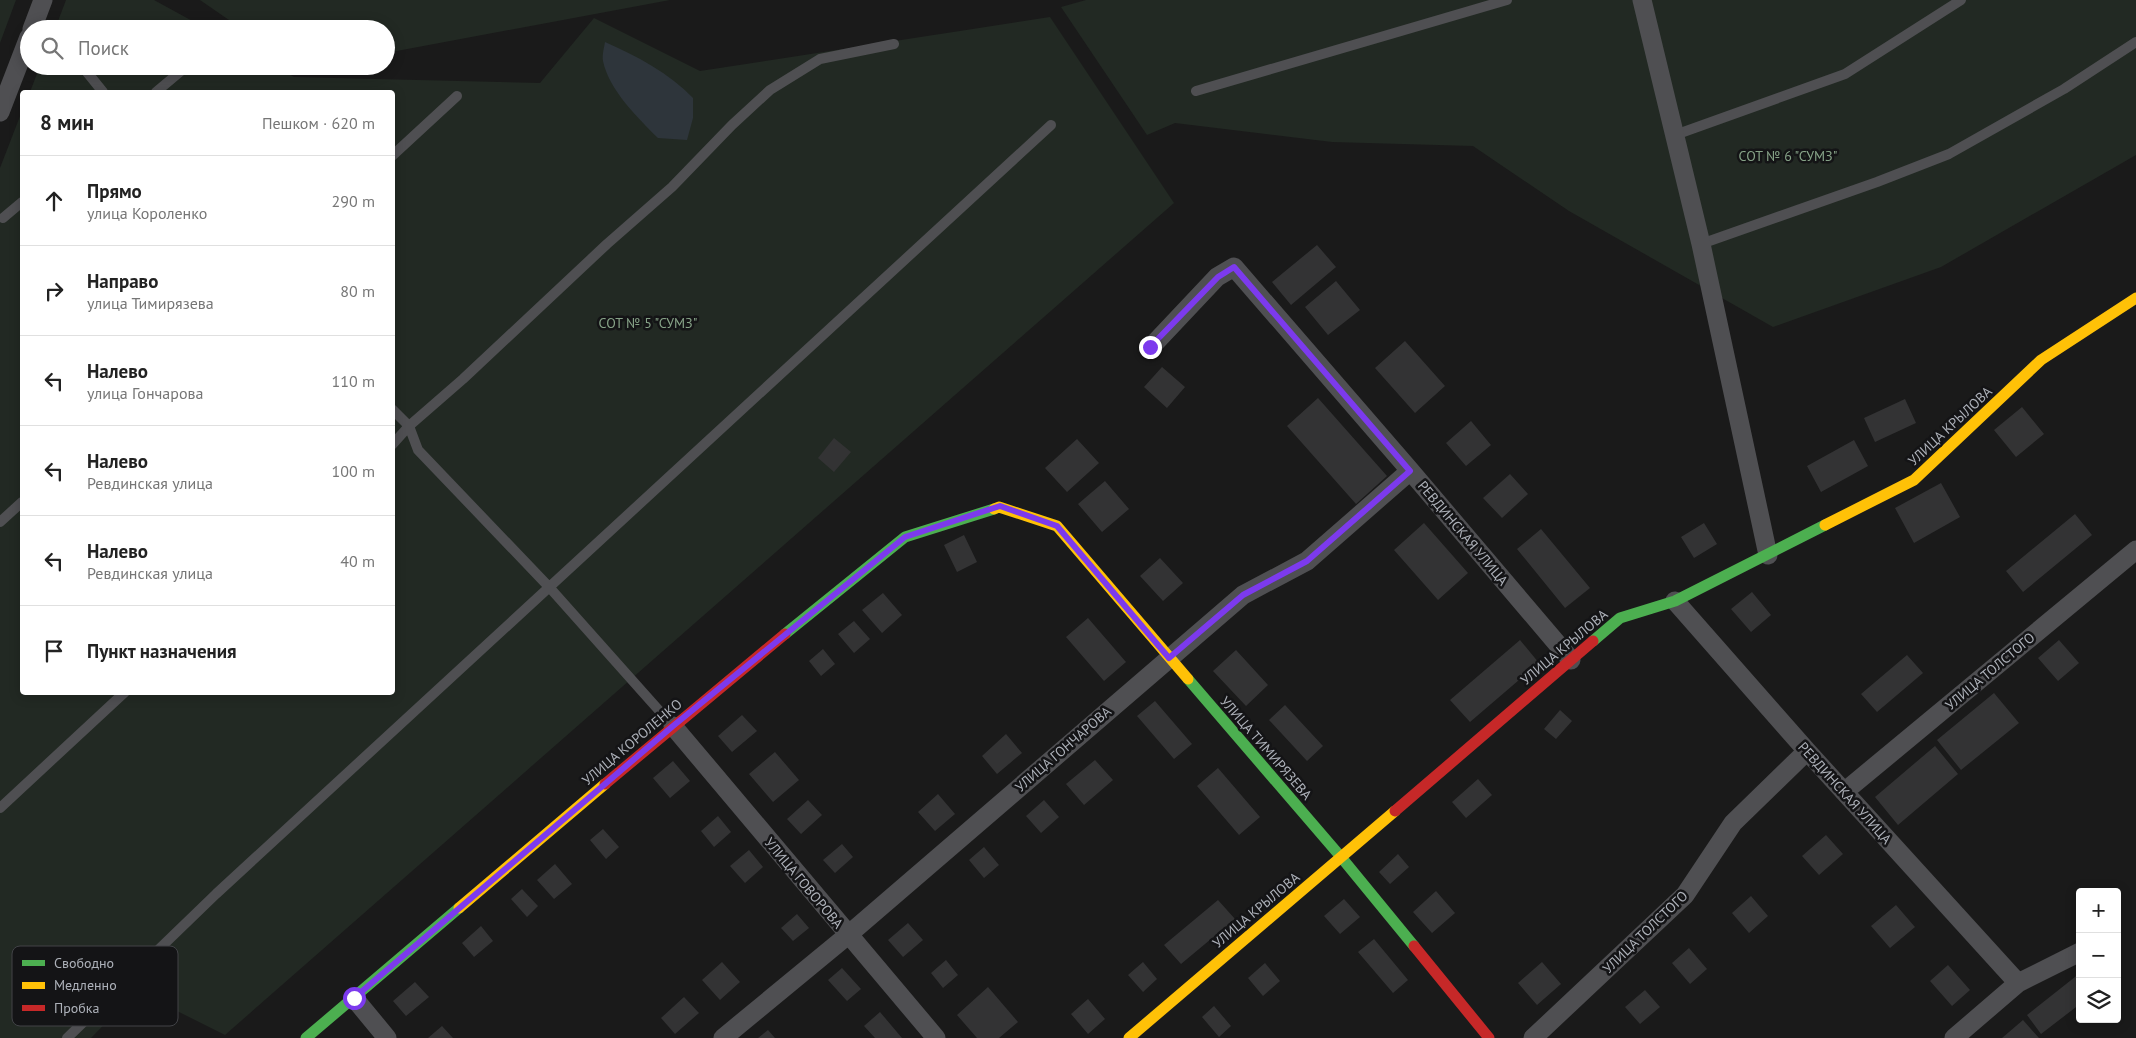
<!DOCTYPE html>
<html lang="ru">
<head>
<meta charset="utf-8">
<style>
	:root { --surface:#fff; --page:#f2f2f2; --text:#222; --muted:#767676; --line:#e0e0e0 }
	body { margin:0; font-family:"PT Sans",sans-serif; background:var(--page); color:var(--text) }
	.controls { position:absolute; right:15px; bottom:15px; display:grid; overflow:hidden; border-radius:5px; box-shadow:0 2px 12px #0003 }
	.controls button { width:45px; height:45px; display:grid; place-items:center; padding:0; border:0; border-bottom:1px solid var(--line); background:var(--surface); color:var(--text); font:25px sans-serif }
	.stop { position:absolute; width:15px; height:15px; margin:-11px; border:4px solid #7c3aed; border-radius:50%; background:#fff }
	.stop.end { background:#7c3aed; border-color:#fff; box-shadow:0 1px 5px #0008 }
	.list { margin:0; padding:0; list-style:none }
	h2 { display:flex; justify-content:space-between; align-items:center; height:65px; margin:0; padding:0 20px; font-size:21px }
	h2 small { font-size:16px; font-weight:400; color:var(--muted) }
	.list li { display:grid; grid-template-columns:32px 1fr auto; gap:15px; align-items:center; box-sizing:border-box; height:90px; padding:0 20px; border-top:1px solid var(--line) }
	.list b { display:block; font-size:19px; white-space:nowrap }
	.list p { margin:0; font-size:16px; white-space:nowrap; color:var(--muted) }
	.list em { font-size:16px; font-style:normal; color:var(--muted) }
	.icon { flex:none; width:28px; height:28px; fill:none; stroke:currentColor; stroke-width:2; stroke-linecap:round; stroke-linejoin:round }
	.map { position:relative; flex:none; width:2136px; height:1038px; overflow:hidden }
	.search { position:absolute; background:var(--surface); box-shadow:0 2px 12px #0003; left:20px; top:20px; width:375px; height:55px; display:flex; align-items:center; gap:12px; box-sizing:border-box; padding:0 18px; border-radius:28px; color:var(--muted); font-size:19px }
	.panel { position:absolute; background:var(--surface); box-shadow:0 2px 12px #0003; left:20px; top:90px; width:375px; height:605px; border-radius:5px }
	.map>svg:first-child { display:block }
	.green { fill:#222923 }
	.water { fill:#2e353b }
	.building { fill:#333334 }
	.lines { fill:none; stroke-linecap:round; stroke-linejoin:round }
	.lane { stroke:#4f4f52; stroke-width:10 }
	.street { stroke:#4f4f52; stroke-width:19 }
	.fast { stroke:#4caf50; stroke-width:11 }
	.slow { stroke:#ffc107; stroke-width:11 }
	.jam { stroke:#c62828; stroke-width:11 }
	.route { stroke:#7c3aed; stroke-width:6 }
	.labels { text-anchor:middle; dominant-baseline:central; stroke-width:5; stroke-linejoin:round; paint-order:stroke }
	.park-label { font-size:14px; fill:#86a287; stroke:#141416 }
	.street-label { font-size:14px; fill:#adb1b9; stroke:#141416 }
	.key { fill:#141416; stroke:#424347; stroke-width:1 }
	.key-label { font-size:14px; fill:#adb1b9 }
</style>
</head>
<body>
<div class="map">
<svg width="2136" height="1038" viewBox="0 0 2136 1038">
	<rect width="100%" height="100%" fill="#1a1a1a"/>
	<!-- green -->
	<path class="green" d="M0,0H16L0,43Z
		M66,0H154L207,29H55Z
		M200,0H670L386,53V29H242Z
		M1086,0H2136V155L1941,267L1773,327L1569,211L1473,146L1332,142L1175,123L1147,135L1061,7Z
		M1050,17L1174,203L225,1035L137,991L91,1038H0V168L22,111V692H392V92H30L40,66H275L294,77L540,83L594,18L700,71Z"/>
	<!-- water -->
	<path class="water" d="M605,42C637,56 669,73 693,98V118L687,140L658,138C638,118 609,90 603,61C602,55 604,48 605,42Z"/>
	<!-- building -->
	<path class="building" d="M1317,245L1336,267L1291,305L1272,282Z
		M1336,281L1360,310L1328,335L1305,307Z
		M1405,341L1445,386L1415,413L1375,368Z
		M1162,367L1185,387L1167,408L1144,387Z
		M1318,398L1387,476L1356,504L1287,426Z
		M1905,399L1916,423L1875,442L1864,418Z
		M2022,407L2044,434L2016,457L1994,430Z
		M1471,421L1491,445L1466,466L1446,443Z
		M834,438L851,452L834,472L818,458Z
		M1077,439L1099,463L1067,492L1045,468Z
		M1854,440L1868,466L1821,492L1807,466Z
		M1510,474L1528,494L1502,518L1483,498Z
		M1105,481L1129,509L1102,532L1078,504Z
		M1941,483L1960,517L1914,543L1895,508Z
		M2075,514L2092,535L2023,592L2006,571Z
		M1424,523L1468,573L1438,600L1394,550Z
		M1704,523L1717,544L1694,558L1681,537Z
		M1541,529L1590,588L1565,608L1517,549Z
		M964,535L977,562L957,572L944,545Z
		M1160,558L1183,583L1163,601L1140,576Z
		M1752,592L1771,615L1751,632L1731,609Z
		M883,593L902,615L882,633L862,610Z
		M1088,618L1126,662L1104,681L1066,637Z
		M854,621L870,639L854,653L838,634Z
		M1520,640L1539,663L1470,722L1450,700Z
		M2059,640L2079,663L2058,681L2038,658Z
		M823,649L835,664L821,676L809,661Z
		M1236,650L1268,685L1246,706L1213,671Z
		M1907,655L1923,673L1877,712L1861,694Z
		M1994,693L2019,723L1961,770L1937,740Z
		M1155,701L1192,744L1174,759L1137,716Z
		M1285,705L1323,746L1307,761L1269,720Z
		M1560,710L1572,721L1556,739L1544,729Z
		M742,715L757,731L732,752L718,736Z
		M1006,734L1022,753L997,774L982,756Z
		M1935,746L1958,774L1898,825L1875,797Z
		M775,752L799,780L773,802L749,774Z
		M1095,760L1113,780L1084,805L1066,784Z
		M673,761L690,781L670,798L653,778Z
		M1218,768L1260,817L1239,835L1197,786Z
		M1478,779L1492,795L1466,818L1452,802Z
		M938,794L955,814L935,831L918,812Z
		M808,800L822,815L801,834L787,819Z
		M1044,800L1059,817L1041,833L1026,816Z
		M718,816L731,832L714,847L701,831Z
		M603,829L619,847L606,859L590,840Z
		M1826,835L1843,854L1819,875L1802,856Z
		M842,844L853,857L835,873L823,860Z
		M984,847L999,865L984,878L969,860Z
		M749,850L763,867L745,883L730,866Z
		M1398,854L1409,867L1390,884L1379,872Z
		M555,864L572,884L554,899L537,880Z
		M522,889L538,906L527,917L511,899Z
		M1436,891L1455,913L1432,933L1413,912Z
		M1751,896L1768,916L1749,933L1732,913Z
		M1344,899L1360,917L1340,934L1324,916Z
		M1218,900L1235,919L1181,964L1164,945Z
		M1896,905L1915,927L1890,948L1871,926Z
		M797,914L809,928L793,941L781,928Z
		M908,923L923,940L903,957L888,940Z
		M481,926L493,941L474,957L462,943Z
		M1374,939L1408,980L1393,993L1358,952Z
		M1689,948L1707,969L1690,984L1672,963Z
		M946,960L958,975L943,988L931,973Z
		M722,962L740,982L720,1000L702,980Z
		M1143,962L1157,979L1143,992L1128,975Z
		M1542,962L1561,984L1537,1005L1518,983Z
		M1265,963L1280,981L1263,996L1248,978Z
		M1948,965L1970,990L1952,1006L1930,981Z
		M842,968L861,989L847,1001L828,980Z
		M2080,973V1004L2041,1034L2027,1015Z
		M415,982L429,997L406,1016L393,1001Z
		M988,987L1018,1022L999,1038H977L957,1015Z
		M1645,990L1660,1007L1640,1024L1625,1007Z
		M684,997L699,1013L675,1034L661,1018Z
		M1088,999L1105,1019L1088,1034L1071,1014Z
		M1214,1006L1231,1026L1219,1037L1202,1017Z
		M880,1012L902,1038H875L864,1026Z
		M2023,1020L2039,1038H2002Z
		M442,1026L453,1038H428Z
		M768,1030L775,1038H758Z"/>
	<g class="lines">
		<!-- lane -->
		<path class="lane" d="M82,66L103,92
			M1196,91L1507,0
			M156,92L187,66
			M1675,135L1845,74L1961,0
			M392,156L457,96
			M3,218L22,202
			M1701,244L1877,182L1949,154L2064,89L2136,42
			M392,409L409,426L418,450L550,588L672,725
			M392,445L409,426L463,379L607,244L672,187L732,125L770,90L820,59L894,44
			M0,522L22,502
			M0,808L125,692
			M67,1038L216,894L1051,125"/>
		<!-- street -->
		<path class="street" d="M1642,0L1701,244L1768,555
			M32,29L43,0
			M0,112L29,37
			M1151,347L1217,277L1234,267L1408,468L1571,660
			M1675,601L1807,751L2018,983
			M673,726L936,1038
			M1844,792L2136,550
			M354,998L387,1038
			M723,1038L848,935L1243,595L1307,561L1410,471
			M1533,1038L1685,895L1733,823L1807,751
			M1954,1038L2018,983L2080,952"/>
		<!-- fast -->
		<path class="fast" d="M785,634L905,537L994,509
			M1593,641L1620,618L1675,601L1825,525
			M1188,679L1341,857L1414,946
			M306,1038L459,908"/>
		<!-- slow -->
		<path class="slow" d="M994,509L999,507L1057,526L1188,679
			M1825,525L1914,480L2041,360L2136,298
			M459,908L605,784
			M1129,1038L1395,811"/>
		<!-- jam -->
		<path class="jam" d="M605,784L785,634
			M1395,811L1593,641
			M1414,946L1489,1038"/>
	</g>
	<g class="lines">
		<!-- route -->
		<path class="route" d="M354,998L673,726L905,537L1000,506L1057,526L1169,658L1243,595L1307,561L1410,471L1234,267L1218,277L1150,347"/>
	</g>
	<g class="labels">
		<!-- park labels -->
		<g class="park-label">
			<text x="1788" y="156">СОТ № 6 "СУМЗ"</text>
			<text x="648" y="323">СОТ № 5 "СУМЗ"</text>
		</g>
		<!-- street labels -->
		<g class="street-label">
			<text transform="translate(1950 426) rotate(-43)">УЛИЦА КРЫЛОВА</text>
			<text transform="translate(1463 533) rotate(50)">РЕВДИНСКАЯ УЛИЦА</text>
			<text transform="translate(1564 647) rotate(-40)">УЛИЦА КРЫЛОВА</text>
			<text transform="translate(1990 671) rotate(-40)">УЛИЦА ТОЛСТОГО</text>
			<text transform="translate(632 742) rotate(-40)">УЛИЦА КОРОЛЕНКО</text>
			<text transform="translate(1266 748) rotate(49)">УЛИЦА ТИМИРЯЗЕВА</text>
			<text transform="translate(1063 749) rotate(-41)">УЛИЦА ГОНЧАРОВА</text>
			<text transform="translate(1845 793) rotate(48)">РЕВДИНСКАЯ УЛИЦА</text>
			<text transform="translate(804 883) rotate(50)">УЛИЦА ГОВОРОВА</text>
			<text transform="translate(1256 910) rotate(-40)">УЛИЦА КРЫЛОВА</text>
			<text transform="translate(1645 932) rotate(-44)">УЛИЦА ТОЛСТОГО</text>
		</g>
	</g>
	<!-- legend -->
	<rect x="12" y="946" width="166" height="80" rx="8" class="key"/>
	<rect x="22" y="960" width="23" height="6" fill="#4caf50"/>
	<rect x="22" y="982" width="23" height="7" fill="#ffc107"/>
	<rect x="22" y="1005" width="23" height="6" fill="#c62828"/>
	<g class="key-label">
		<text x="54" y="968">Свободно</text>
		<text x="54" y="990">Медленно</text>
		<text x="54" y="1013">Пробка</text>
	</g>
</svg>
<div class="controls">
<button>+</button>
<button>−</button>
<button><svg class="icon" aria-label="layers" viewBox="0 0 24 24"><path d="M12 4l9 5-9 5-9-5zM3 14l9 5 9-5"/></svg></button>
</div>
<div class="stop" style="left:354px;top:998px"></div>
<div class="stop end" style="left:1150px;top:347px"></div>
<div class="search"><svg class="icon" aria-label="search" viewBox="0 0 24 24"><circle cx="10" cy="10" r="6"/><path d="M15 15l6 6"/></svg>Поиск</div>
<section class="panel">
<h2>8 мин<small>Пешком · 620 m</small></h2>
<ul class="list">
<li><svg class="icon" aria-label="ahead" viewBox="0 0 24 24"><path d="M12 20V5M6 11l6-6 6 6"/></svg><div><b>Прямо</b><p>улица Короленко</p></div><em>290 m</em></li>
<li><svg class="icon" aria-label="right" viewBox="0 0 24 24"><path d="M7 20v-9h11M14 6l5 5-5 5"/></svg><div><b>Направо</b><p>улица Тимирязева</p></div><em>80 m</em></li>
<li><svg class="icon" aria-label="left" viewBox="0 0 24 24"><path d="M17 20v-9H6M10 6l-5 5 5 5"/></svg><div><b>Налево</b><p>улица Гончарова</p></div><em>110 m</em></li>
<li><svg class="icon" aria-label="left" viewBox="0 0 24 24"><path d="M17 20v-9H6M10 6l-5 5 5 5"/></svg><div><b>Налево</b><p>Ревдинская улица</p></div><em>100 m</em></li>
<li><svg class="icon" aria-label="left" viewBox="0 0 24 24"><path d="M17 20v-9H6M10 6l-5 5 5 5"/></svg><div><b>Налево</b><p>Ревдинская улица</p></div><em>40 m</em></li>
<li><svg class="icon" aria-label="arrive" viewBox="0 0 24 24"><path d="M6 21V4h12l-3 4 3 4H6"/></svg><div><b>Пункт назначения</b></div></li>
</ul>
</section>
</div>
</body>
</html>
